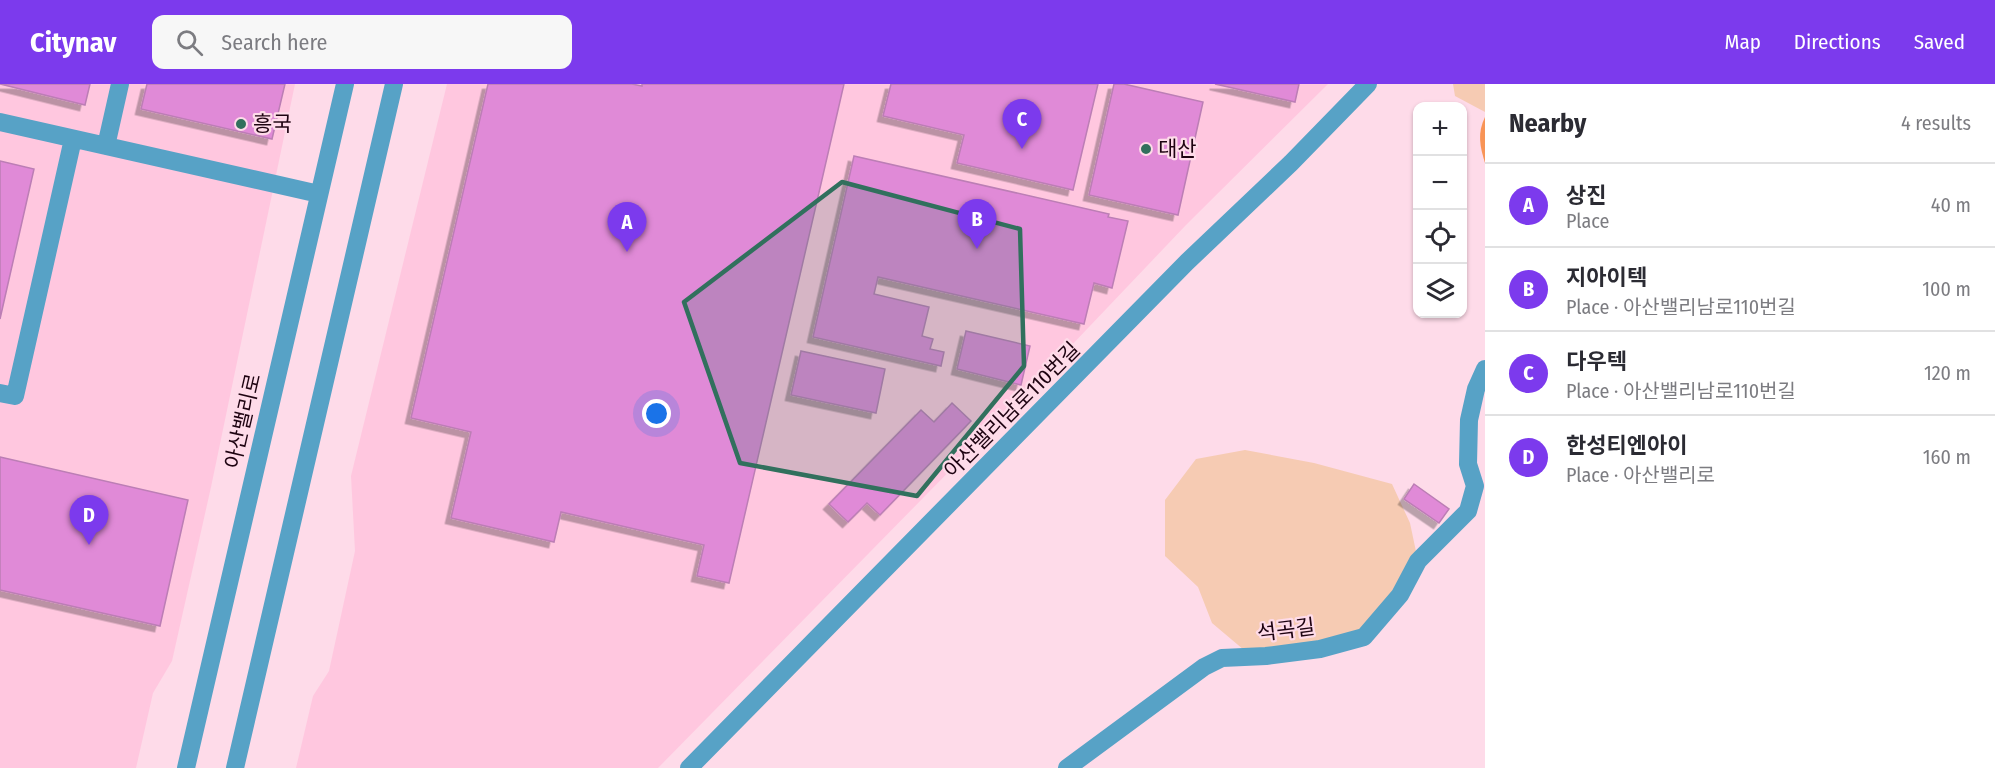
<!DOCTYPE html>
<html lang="en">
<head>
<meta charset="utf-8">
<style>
	:root { --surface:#fff; --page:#f7f7f7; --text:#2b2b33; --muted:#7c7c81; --line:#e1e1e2; --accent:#7c3aed }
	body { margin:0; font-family:"Fira Sans Condensed","Noto Sans KR",sans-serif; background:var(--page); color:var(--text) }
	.controls { position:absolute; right:18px; top:18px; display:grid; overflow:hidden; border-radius:12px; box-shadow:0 2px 4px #0004 }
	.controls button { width:54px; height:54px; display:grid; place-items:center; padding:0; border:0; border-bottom:2px solid var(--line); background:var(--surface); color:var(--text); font:30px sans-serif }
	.you { position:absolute; left:657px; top:330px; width:21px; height:21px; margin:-15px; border:4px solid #fff; border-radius:50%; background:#1a73e8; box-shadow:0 0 0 9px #1a73e833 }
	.badge { display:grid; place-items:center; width:39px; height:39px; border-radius:50%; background:var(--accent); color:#fff; font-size:20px; font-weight:700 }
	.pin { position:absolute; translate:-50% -50px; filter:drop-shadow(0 2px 3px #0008) }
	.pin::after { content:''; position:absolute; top:32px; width:21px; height:18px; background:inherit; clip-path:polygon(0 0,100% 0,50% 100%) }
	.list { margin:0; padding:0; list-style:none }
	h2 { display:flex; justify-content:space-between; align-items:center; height:78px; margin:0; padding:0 24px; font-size:26px }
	h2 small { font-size:20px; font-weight:400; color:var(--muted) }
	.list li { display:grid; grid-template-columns:39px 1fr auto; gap:18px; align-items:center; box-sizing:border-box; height:84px; padding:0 24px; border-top:2px solid var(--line) }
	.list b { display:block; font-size:22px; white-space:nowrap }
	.list p { margin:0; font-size:20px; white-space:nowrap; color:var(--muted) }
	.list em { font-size:20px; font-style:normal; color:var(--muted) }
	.icon { flex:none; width:33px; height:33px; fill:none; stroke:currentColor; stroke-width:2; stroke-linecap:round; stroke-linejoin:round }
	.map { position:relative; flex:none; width:1485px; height:684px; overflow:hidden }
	header { display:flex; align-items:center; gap:36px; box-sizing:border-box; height:84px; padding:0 30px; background:var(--accent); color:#fff }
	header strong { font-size:28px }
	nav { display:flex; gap:33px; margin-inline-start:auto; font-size:21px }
	.search { width:420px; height:54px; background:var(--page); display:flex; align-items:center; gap:15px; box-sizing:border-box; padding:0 21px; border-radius:12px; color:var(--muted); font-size:22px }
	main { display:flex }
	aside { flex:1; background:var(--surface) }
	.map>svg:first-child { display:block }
	.built { fill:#ffc7df }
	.green { fill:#f6cbb3 }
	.forest { fill:#f89456 }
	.building { fill:#e08ad7; stroke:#bc7eb5; stroke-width:1.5; filter:url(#shadow) }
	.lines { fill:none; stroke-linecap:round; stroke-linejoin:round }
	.minor { stroke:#57a2c6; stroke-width:18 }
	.marked { fill:#31705d; fill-opacity:0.2; stroke:#31705d; stroke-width:4.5; stroke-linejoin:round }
	.poi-dot { fill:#31705d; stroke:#fedbe9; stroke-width:2 }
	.labels { text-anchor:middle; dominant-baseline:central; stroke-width:4.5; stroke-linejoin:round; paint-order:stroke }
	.poi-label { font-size:21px; fill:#1e0311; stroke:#fedbe9; text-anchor:start }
	.street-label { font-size:21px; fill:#1e0311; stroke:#fedbe9 }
</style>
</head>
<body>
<header>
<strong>Citynav</strong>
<div class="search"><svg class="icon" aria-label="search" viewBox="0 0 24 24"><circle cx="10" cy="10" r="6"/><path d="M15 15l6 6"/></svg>Search here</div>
<nav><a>Map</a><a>Directions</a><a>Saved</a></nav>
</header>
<main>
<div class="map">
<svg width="1485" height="684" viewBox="0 0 1485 684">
	<defs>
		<filter id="shadow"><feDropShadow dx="-5.5" dy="5.5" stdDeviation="0" flood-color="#0004"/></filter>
	</defs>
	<rect width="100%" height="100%" fill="#fedbe9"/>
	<!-- built -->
	<path class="built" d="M0,0H295L211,403L172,577L153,609L136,684H0Z
		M447,0H1328L1186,141L1030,305L658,684H296L313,612L329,587L355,467L351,392Z"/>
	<!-- green -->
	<path class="green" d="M1453,0H1485V28L1455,12Z
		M1245,366L1314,379L1392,400L1410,439L1418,477L1364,553L1244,566L1212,539L1198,503L1165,472V416L1196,375Z"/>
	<!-- forest -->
	<path class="forest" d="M1485,33V79C1480,63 1477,49 1485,33Z"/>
	<!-- building -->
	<path class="building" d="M0,0H90L85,21Z
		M147,0H285L272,55L141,25Z
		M488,0H632L642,2V0H844L729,499L697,492L704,461L561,428L554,458L451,434L471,348L411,334Z
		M891,0H1098L1073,106L957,79L964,51L883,32Z
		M1114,0H1124L1203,18L1178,131L1089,111Z
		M1215,0H1299L1295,18Z
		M854,72L1109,130L1108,133L1128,137L1112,204L1094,199L1084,240L878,193L874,210L929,223L922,252L933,255L930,265L944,268L941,282L813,253Z
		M0,77L34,85L0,235Z
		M966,247L1030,262L1021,301L957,285Z
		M801,267L885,285L876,329L791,311Z
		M952,319L971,337L880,431L867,419L848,438L829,420L921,326L934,338Z
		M0,373L188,416L160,542L0,506Z
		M1414,400L1449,425L1439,439L1404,415Z"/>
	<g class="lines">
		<!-- minor -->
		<path class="minor" d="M0,38L319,110
			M106,62L120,0
			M0,309L15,312L73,55
			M186,684L345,0
			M235,684L394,0
			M689,684L1187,178L1291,79L1368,0
			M1067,684L1204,583L1222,574L1266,572L1320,565L1364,553L1400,511L1418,477L1468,427L1475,402L1468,380L1469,336L1476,305L1485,285"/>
	</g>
	<!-- marked area -->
	<path class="marked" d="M842,98L1020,145L1024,282L917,412L740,379L684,218Z"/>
	<!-- markers -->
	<g class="poi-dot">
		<circle cx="241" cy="40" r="6"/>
		<circle cx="1146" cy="65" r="6"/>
	</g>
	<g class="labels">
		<!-- poi labels -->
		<g class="poi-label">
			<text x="253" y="40">흥국</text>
			<text x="1158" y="65">대산</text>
		</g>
		<!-- street labels -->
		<g class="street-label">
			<text transform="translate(1012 326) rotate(-45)">아산밸리남로110번길</text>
			<text transform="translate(243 337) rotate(-77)">아산밸리로</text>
			<text transform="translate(1286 546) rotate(-7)">석곡길</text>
		</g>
	</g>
</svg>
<div class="controls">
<button>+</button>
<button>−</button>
<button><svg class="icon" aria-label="locate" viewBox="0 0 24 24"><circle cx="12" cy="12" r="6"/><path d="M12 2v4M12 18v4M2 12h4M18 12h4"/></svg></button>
<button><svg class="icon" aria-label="layers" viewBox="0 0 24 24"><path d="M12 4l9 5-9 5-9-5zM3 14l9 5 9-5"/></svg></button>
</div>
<div class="you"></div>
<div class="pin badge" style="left:627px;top:168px">A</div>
<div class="pin badge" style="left:977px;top:165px">B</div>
<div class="pin badge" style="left:1022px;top:65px">C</div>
<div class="pin badge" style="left:89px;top:461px">D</div>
</div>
<aside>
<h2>Nearby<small>4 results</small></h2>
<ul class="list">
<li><span class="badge">A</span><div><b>상진</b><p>Place</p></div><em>40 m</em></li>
<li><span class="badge">B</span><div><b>지아이텍</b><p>Place · 아산밸리남로110번길</p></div><em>100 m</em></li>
<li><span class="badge">C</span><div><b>다우텍</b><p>Place · 아산밸리남로110번길</p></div><em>120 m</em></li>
<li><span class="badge">D</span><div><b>한성티엔아이</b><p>Place · 아산밸리로</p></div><em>160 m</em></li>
</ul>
</aside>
</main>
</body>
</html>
